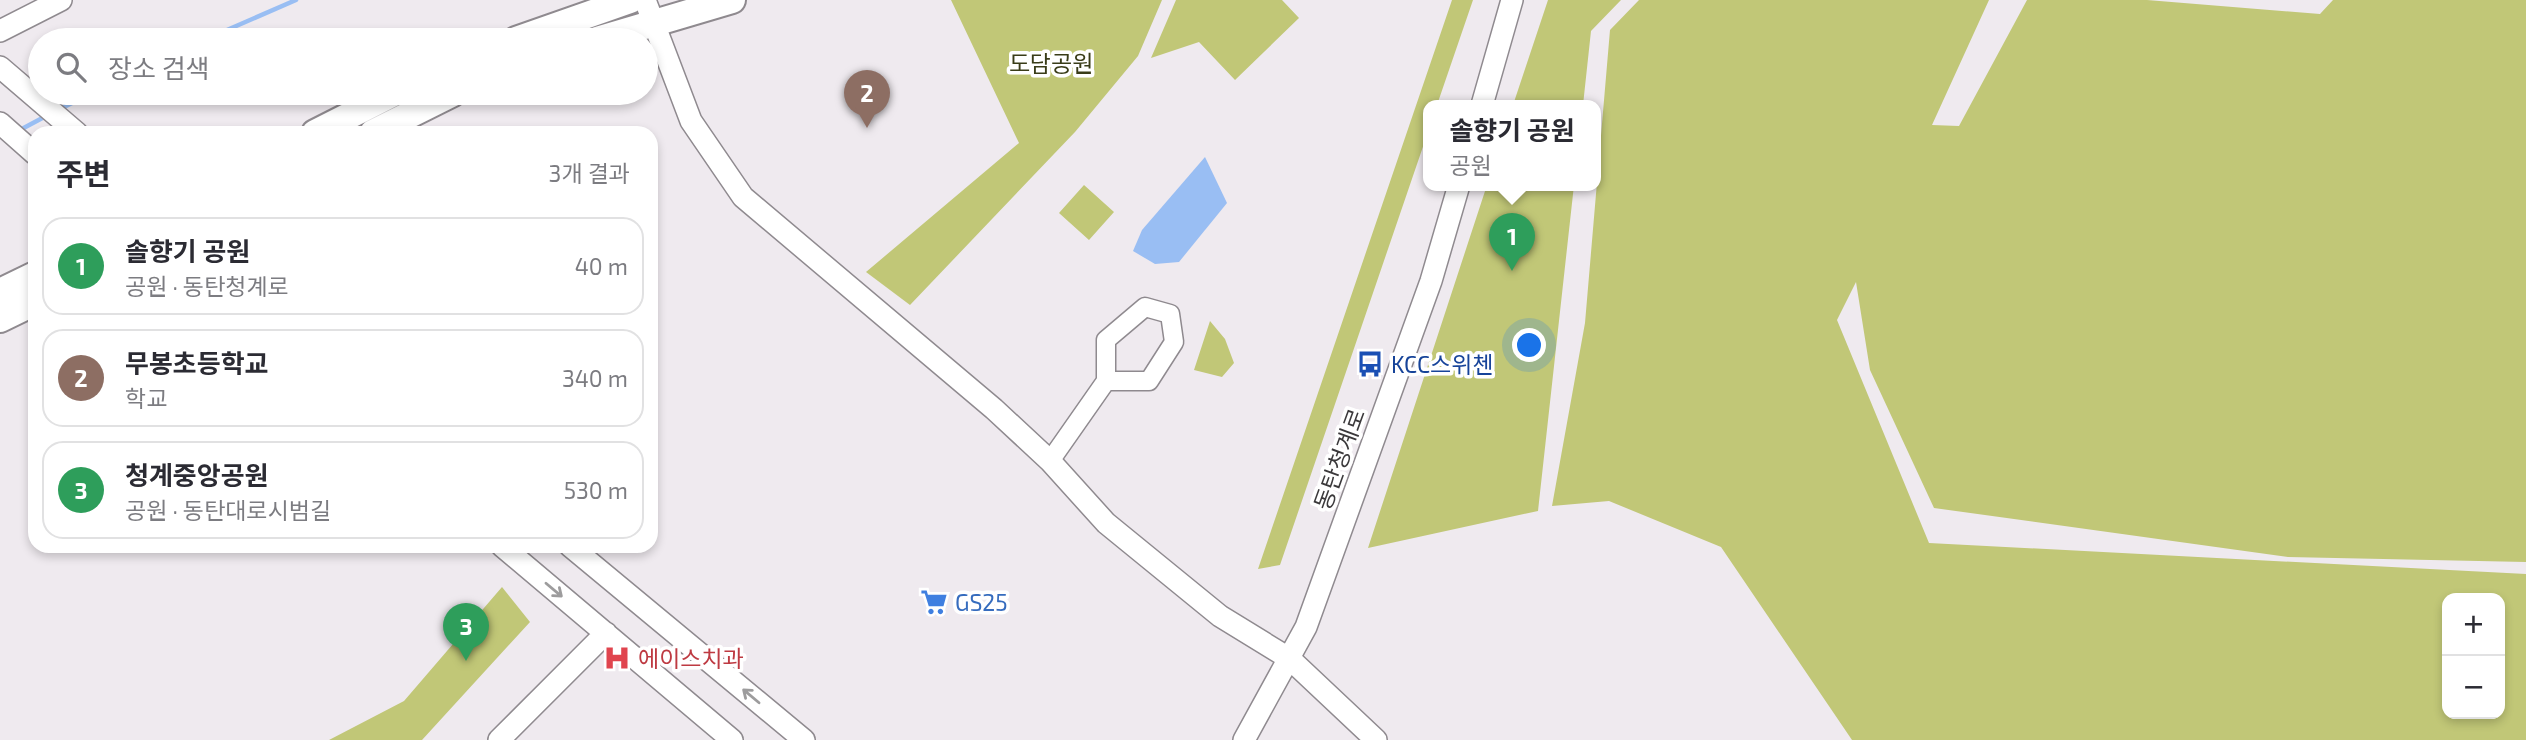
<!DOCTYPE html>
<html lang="ko">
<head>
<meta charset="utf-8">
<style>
	:root { --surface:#fff; --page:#f2f2f3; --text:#2b2b33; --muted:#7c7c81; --line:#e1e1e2; --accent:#5f4dc6 }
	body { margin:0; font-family:"Exo 2","Noto Sans KR",sans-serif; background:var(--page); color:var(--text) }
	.controls { position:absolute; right:21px; bottom:21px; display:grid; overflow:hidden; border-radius:14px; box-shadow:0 4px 10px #0003 }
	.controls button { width:63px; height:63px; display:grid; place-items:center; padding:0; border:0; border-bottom:2px solid var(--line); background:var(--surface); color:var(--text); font:35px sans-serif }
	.you { position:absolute; left:1530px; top:346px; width:24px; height:24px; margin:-18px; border:5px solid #fff; border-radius:50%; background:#1a73e8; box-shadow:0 0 0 10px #1a73e833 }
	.badge { display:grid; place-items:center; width:46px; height:46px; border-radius:50%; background:var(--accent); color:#fff; font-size:23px; font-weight:700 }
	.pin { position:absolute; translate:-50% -58px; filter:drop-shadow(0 2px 4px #0008) }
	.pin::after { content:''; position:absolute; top:37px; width:24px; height:21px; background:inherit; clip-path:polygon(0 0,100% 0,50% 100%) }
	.popup { position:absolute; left:1423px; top:100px; width:178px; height:91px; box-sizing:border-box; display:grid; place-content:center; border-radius:14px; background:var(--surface); filter:drop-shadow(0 2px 5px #0005); font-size:23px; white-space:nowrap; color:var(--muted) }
	.popup b { font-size:26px; color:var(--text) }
	.popup::after { content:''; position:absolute; left:50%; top:100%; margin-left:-14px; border:14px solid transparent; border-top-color:var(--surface) }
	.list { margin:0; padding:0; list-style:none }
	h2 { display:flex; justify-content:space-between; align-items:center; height:91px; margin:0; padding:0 28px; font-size:30px }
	h2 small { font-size:23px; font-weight:400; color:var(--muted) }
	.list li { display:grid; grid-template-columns:46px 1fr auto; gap:21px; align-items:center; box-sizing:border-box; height:98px; margin:0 14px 14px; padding:0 14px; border:2px solid var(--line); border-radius:21px }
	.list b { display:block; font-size:26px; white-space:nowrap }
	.list p { margin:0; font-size:23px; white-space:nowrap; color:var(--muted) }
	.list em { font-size:23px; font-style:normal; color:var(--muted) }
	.icon { flex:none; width:38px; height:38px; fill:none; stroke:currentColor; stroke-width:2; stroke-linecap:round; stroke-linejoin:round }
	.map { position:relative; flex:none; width:2526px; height:740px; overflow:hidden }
	.search { position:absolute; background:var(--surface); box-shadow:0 4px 10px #0003; left:28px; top:28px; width:630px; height:77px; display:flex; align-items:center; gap:18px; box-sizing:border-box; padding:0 24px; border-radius:38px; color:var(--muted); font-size:26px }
	.panel { position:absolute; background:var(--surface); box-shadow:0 4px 10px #0003; left:28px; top:126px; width:630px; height:427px; border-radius:21px }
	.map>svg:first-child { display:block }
	.green { fill:#c1c777; fill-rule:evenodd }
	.water { fill:#99bef3 }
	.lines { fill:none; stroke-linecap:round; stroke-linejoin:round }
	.stream { stroke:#99bef3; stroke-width:4.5 }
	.minor-casing { stroke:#8f8a8f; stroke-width:21 }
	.tertiary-casing { stroke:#8f8a8f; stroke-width:24 }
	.primary-casing { stroke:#8f8a8f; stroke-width:30 }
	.minor { stroke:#fff; stroke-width:18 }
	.tertiary { stroke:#fff; stroke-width:21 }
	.primary { stroke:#fff; stroke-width:26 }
	.oneway { stroke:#9d9c9d }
	.labels { text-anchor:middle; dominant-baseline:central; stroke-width:7; stroke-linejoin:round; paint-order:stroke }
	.park-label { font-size:23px; fill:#393c18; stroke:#fff }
	.transit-label { font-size:23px; fill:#164399; stroke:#fff; text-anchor:start }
	.street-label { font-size:23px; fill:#3b393b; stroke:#fff }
	.shop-label { font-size:23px; fill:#366cbe; stroke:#fff; text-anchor:start }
	.health-label { font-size:23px; fill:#be3a42; stroke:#fff; text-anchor:start }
</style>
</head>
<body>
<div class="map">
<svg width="2526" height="740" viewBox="0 0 2526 740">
	<rect width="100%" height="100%" fill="#efeaef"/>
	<!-- green -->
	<path class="green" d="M951,0H1162L1138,56L1075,132L910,305L866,272L1019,143Z
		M1176,0H1282L1299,18L1235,80L1199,42L1151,58Z
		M1452,0H1473L1437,105H1428V132L1280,565L1258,569Z
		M1548,0H1621L1591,31L1583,105H1513Z
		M1639,0H1989L1932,125L1959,126L2027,0H2147L2320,14L2333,0H2526V562L2288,557L1934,508L1870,370L1856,282L1837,320L1929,543L2526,574V740H1852L1721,547L1609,501L1552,506L1585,323L1610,30ZM2447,598H2500V714H2447Z
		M1084,185L1114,212L1089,240L1059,213Z
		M1487,185H1574L1538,511L1368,548Z
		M1210,321L1225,339L1234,363L1222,377L1194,370Z
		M502,587L530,622L422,740H329L404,701Z"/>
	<!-- water -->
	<path class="water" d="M1205,157L1227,203L1179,262L1155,264L1133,251L1142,230Z"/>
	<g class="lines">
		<!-- stream -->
		<path class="stream" d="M204,40L296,0
			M58,110L92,93
			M18,131L48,115"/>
		<!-- minor casing -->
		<g class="minor-casing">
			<path id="minor" d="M1050,461L1106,381H1149L1174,342L1170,314L1145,307L1106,340V381"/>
		</g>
		<!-- tertiary casing -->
		<g class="tertiary-casing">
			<path id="tertiary" d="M645,0L691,121L743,197L994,409L1050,461L1106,523L1220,616L1290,659L1376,740
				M0,31L61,0
				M0,67L77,133
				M1482,105L1512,0
				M0,123L35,154
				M502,546L732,740
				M570,546L804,740
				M499,740L606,633
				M1244,740L1306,627L1431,281L1459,185"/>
		</g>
		<!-- primary casing -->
		<g class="primary-casing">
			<path id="primary" d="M516,40L630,0
				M597,40L732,0
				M315,133L394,93
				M373,133L453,93
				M0,292L35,275
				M0,319L35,302"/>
		</g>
		<!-- minor -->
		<use href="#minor" class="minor"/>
		<!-- tertiary -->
		<use href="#tertiary" class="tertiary"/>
		<!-- primary -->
		<use href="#primary" class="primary"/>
	</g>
	<!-- one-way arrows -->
	<defs><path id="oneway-shaft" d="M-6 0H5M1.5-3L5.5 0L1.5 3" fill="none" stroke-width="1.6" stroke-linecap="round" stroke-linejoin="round" transform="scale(1.75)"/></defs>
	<g class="oneway">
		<use href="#oneway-shaft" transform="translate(554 590) rotate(40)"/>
		<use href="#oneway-shaft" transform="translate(751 696) rotate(-140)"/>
	</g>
	<!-- icons -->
	<defs>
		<g id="bus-bare" transform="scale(2.1)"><path d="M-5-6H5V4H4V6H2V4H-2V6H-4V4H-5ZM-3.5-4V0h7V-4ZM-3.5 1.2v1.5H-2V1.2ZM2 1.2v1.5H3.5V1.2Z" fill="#1a4fb4" stroke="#fff" stroke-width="2.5" paint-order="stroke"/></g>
		<g id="supermarket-bare" transform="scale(2.1)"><path d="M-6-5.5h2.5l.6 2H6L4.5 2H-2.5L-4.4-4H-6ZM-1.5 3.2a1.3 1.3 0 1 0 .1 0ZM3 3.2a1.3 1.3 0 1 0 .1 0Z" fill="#3f7fe0" stroke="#fff" stroke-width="2.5" paint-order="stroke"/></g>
		<g id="hospital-bare" transform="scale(2.1)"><path d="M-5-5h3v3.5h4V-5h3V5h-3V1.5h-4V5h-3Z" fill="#e0444e" stroke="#fff" stroke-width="2.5" paint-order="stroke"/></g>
	</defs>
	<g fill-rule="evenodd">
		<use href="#bus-bare" x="1370" y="364"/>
		<use href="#supermarket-bare" x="934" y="602"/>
		<use href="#hospital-bare" x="617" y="658"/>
	</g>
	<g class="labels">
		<!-- park labels -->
		<g class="park-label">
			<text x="1051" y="63">도담공원</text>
		</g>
		<!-- transit labels -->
		<g class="transit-label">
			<text x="1391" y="364">KCC스위첸</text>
		</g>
		<!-- street labels -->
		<g class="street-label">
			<text transform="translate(1339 459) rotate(-70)">동탄청계로</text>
		</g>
		<!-- shop labels -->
		<g class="shop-label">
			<text x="955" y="602">GS25</text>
		</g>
		<!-- health labels -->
		<g class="health-label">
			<text x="638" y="658">에이스치과</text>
		</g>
	</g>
</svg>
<div class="controls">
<button>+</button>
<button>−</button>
</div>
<div class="you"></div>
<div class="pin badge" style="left:1512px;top:271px;background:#2e9e5b">1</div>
<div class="popup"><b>솔향기 공원</b>공원</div>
<div class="pin badge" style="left:867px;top:128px;background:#8d6e63">2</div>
<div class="pin badge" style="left:466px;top:661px;background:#2e9e5b">3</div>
<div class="search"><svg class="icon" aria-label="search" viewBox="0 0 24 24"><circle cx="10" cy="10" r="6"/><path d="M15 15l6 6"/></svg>장소 검색</div>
<section class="panel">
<h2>주변<small>3개 결과</small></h2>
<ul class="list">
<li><span class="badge" style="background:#2e9e5b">1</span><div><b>솔향기 공원</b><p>공원 · 동탄청계로</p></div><em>40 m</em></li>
<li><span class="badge" style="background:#8d6e63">2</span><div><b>무봉초등학교</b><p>학교</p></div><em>340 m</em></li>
<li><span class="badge" style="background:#2e9e5b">3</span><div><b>청계중앙공원</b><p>공원 · 동탄대로시범길</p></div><em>530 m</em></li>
</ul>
</section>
</div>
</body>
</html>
